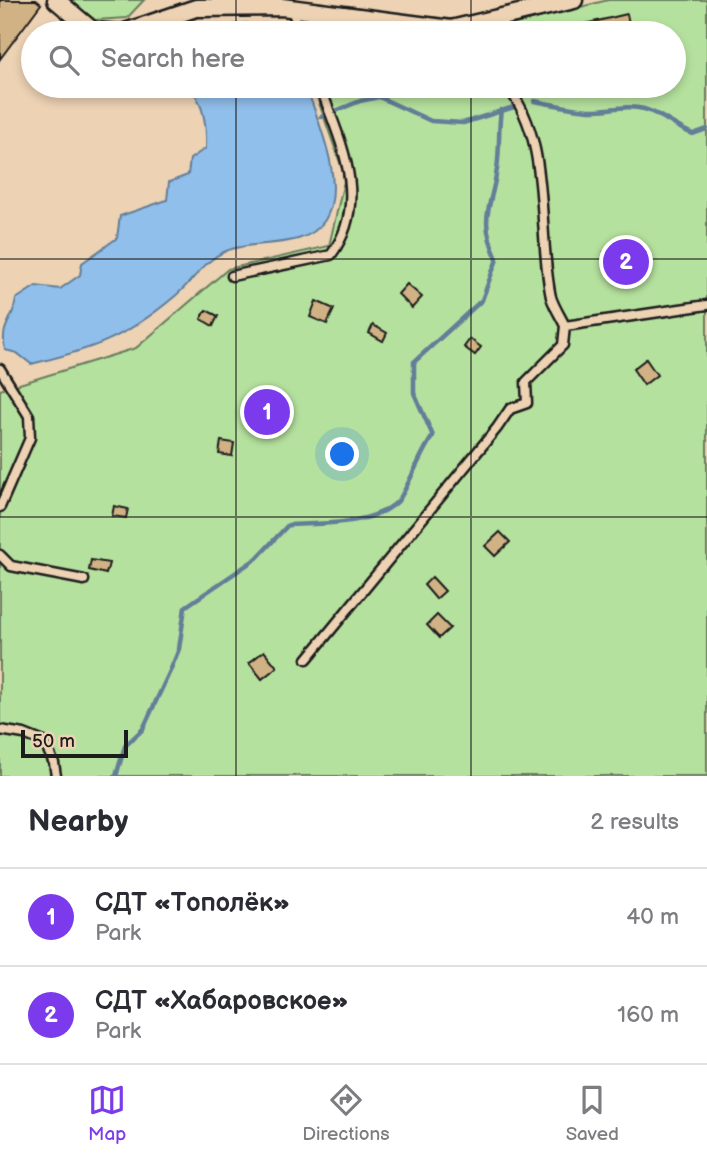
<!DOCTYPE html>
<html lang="en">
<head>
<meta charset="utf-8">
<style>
	:root { --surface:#fff; --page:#f7f7f7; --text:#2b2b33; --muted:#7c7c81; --line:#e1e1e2; --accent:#7c3aed }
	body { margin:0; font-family:"Balsamiq Sans",sans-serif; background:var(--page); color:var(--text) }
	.scale { position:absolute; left:21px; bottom:18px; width:107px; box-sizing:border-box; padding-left:7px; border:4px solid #1c1c1c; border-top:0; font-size:19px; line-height:24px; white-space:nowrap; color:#1c1c1c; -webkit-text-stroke:5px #edd2b4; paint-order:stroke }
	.you { position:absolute; left:343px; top:455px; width:24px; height:24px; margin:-18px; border:5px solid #fff; border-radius:50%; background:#1a73e8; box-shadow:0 0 0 10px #1a73e833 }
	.badge { display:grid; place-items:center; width:46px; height:46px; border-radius:50%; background:var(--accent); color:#fff; font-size:23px; font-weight:700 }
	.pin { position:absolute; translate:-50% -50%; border:4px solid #fff; box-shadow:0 2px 7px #0006 }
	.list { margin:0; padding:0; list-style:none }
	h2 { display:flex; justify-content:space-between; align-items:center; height:91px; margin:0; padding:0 28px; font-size:30px }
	h2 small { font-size:23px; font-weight:400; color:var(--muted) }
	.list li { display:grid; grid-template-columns:46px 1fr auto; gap:21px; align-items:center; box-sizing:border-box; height:98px; padding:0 28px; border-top:2px solid var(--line) }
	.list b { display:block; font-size:26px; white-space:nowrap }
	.list p { margin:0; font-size:23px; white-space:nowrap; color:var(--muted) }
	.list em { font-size:23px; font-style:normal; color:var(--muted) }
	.icon { flex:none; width:38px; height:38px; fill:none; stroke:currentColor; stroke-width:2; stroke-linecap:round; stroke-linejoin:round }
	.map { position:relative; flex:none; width:707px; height:776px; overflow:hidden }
	.search { position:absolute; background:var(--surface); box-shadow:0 4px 10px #0003; left:21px; right:21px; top:21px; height:77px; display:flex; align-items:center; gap:18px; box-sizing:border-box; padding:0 24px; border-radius:38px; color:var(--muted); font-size:26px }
	.sheet { height:287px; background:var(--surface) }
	nav { display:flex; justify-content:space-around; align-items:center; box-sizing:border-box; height:98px; border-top:2px solid var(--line); background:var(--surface); font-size:19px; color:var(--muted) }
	nav a { display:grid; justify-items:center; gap:4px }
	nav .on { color:var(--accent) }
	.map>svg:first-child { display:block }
	.green { fill:#b5e19e; stroke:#687e5d; stroke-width:2 }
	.water { fill:#90bfeb; stroke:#627e98; stroke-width:2 }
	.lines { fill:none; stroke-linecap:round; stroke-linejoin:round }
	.stream { stroke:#627e98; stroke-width:4.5 }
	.building { fill:#d1b285; stroke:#1c1c1c; stroke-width:2 }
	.lane-casing { stroke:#1c1c1c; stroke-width:13 }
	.street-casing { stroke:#1c1c1c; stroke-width:21 }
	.lane { stroke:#edd2b4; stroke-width:8 }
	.street { stroke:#edd2b4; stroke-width:16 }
	.grid { fill:none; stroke:#1c1c1c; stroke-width:2; stroke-opacity:0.55 }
</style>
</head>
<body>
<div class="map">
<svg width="707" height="776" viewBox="0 0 707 776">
	<rect width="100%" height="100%" fill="#edd2b4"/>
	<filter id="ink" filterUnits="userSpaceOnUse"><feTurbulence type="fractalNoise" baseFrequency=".0143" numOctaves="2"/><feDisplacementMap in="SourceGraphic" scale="14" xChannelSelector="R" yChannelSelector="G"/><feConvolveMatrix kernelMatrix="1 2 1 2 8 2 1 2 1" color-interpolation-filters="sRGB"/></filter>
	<g filter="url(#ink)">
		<!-- green -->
		<path class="green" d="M70,0H144L127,18L95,20Z
			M608,0H707V776H0V390L136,348L228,269L329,246L345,177L313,86H674V33H479Z"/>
		<!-- water -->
		<path class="water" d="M246,23L272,33H182L184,31Z
			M189,86H306C318,122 347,184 325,220C304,252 257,238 226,251C204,260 192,283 174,297C124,339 93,349 31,364L17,353L5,350C0,323 13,323 16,299L36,286L60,289L80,275L82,263L117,238L120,216L167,200L169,182L188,175L190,159L206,148C207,127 204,103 189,86Z"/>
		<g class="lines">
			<!-- stream -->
			<path class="stream" d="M534,101C552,104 571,109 589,110C607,111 625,104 644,109C662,114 676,128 693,134L707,129
				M321,117L360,101L379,97L431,121L463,123L514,107
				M116,776L125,746L143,729L170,671L179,649L185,607L257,558L288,525C321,523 371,526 397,502C405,495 421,451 433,436L414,393V362L482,300L497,259C478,215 491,211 497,169C500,150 498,130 501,110"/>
		</g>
		<!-- building -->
		<path class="building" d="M0,0H36L41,4L0,59Z
			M627,14L630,29L613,33H547Z
			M616,249L619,261L607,264L604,252Z
			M407,284L422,297L412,308L398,294Z
			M316,301L334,309L327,324L310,317Z
			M206,310L218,316L213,326L201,319Z
			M373,325L387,333L383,341L369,333Z
			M470,339L481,347L475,355L464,347Z
			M646,359L657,375L644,385L633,369Z
			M221,441L234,443L232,456L219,454Z
			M114,506L128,509L126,518L112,516Z
			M500,532L510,542L495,556L485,546Z
			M91,560L109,563L106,574L89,570Z
			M432,577L445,591L436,599L424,585Z
			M437,615L450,628L439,638L427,625Z
			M264,651L277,667L262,679L249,663Z"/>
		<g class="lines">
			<!-- lane casing -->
			<g class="lane-casing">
				<path id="lane" d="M291,8L301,33
					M506,86C552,137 537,233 551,297C554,307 561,317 565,326L707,305
					M232,276L331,255C371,201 340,141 320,86
					M0,369L29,416L30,438L0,507
					M0,555L11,566L84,580
					M307,659L497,428L510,409L527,403L526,382L563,345L565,326
					M0,730L24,734L44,742L54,763L56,776"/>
			</g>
			<!-- street casing -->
			<g class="street-casing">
				<path id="street" d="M56,0L93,31L121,33
					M122,33L196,8L282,7L451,29L574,0"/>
			</g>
			<!-- lane -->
			<use href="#lane" class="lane"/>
			<!-- street -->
			<use href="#street" class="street"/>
		</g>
	</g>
	<!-- grid -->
	<path class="grid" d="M236,0V33M471,0V33M236,86V776M471,86V776M0,259H707M0,517H707"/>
</svg>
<div class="scale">50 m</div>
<div class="you"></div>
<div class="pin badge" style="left:267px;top:412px">1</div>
<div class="pin badge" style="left:626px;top:262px">2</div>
<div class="search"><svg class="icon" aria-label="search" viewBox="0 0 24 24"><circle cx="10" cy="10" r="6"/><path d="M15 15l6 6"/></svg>Search here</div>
</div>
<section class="sheet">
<h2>Nearby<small>2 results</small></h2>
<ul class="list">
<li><span class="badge">1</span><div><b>СДТ «Тополёк»</b><p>Park</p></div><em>40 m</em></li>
<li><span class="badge">2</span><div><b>СДТ «Хабаровское»</b><p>Park</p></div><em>160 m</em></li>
</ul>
</section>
<nav>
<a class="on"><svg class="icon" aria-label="map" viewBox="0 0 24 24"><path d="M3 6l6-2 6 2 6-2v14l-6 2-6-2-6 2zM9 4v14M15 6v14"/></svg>Map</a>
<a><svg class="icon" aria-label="directions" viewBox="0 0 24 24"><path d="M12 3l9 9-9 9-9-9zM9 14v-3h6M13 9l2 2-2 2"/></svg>Directions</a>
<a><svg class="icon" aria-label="saved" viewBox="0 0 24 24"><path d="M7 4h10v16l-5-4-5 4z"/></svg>Saved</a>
</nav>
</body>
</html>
